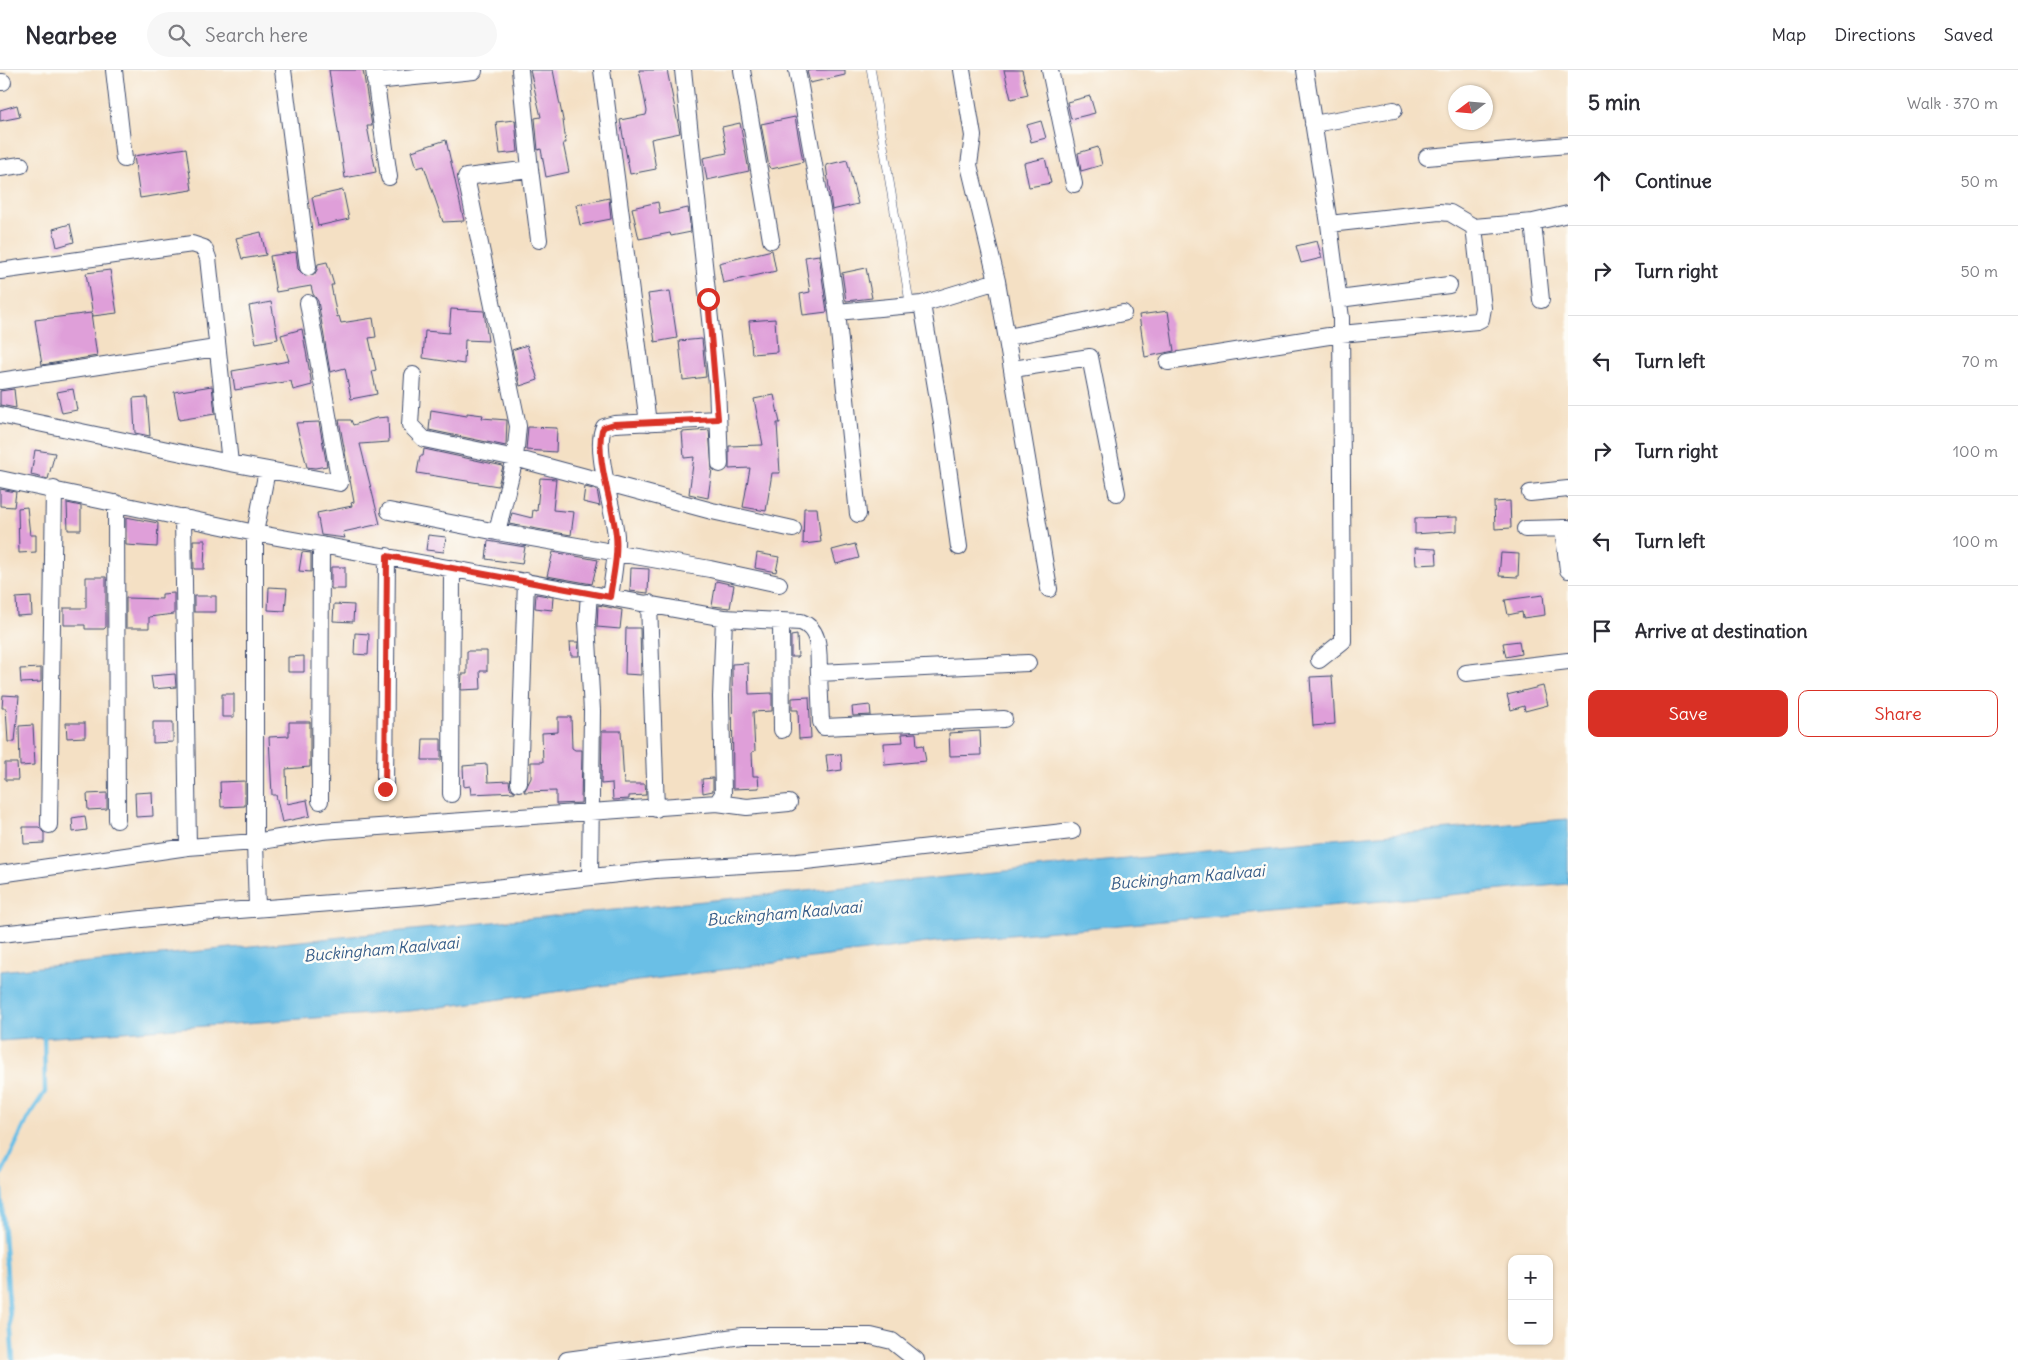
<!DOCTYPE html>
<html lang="en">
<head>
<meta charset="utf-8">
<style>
	:root { --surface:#fff; --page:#f7f7f7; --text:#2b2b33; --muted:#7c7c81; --line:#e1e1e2; --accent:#d93025 }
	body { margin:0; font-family:Delius,sans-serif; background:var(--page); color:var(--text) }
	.controls { position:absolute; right:15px; bottom:15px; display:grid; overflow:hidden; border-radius:10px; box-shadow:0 1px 4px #0004 }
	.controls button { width:45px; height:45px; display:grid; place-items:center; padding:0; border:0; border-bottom:1px solid var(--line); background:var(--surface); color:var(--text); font:25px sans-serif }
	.compass { position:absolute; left:1448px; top:15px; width:45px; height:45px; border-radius:50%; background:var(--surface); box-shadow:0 1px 4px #0004; rotate:254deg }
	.stop { position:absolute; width:15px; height:15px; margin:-11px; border:4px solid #d93025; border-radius:50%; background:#fff }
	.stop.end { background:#d93025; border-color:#fff; box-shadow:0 1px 5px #0008 }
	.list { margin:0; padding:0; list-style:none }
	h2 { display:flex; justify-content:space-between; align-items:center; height:65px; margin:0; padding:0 20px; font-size:21px }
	h2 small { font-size:16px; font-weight:400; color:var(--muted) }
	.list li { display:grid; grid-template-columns:32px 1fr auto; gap:15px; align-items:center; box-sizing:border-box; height:90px; padding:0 20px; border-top:1px solid var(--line) }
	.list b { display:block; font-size:19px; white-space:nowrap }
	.list em { font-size:16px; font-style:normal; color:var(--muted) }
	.actions { display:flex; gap:10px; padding:15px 20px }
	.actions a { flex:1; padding:11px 0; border:1px solid var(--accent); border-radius:10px; text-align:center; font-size:18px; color:var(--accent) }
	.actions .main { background:var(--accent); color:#fff }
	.icon { flex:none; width:28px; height:28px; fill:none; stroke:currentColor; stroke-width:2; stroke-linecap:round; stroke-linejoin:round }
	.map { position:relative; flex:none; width:1568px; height:1290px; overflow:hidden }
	header { display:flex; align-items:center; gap:30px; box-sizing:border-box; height:70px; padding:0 25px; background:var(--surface); border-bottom:1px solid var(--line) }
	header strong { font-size:24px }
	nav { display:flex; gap:28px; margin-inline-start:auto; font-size:18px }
	.search { width:350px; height:45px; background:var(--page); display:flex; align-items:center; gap:12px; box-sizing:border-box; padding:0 18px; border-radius:28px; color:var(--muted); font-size:19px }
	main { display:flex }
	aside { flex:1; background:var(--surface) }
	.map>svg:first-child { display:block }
	.water { fill:#6abfe6; stroke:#4277a2 }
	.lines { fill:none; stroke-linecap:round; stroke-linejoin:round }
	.stream { stroke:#6abfe6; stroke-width:4.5 }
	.building { fill:#df9fd9 }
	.service-casing { stroke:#3c4a6d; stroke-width:9 }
	.minor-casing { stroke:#3c4a6d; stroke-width:18 }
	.service { stroke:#fff; stroke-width:8 }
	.minor { stroke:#fff; stroke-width:16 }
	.route { stroke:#d93025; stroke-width:6 }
	.labels { text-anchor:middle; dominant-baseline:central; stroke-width:5; stroke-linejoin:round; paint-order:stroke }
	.water-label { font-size:16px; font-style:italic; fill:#335a87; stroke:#fdfcf7 }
</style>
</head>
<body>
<header>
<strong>Nearbee</strong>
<div class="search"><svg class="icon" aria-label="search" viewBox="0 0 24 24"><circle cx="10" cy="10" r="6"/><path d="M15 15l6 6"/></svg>Search here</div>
<nav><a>Map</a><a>Directions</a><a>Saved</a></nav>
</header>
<main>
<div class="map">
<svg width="1568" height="1290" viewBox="0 0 1568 1290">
	<rect width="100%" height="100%" fill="#fdfcf7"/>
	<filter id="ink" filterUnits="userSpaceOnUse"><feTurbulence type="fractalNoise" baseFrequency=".02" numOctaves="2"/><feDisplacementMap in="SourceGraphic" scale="10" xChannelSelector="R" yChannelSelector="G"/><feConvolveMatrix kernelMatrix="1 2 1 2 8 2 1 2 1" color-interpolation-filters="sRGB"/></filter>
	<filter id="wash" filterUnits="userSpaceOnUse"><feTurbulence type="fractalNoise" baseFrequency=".0096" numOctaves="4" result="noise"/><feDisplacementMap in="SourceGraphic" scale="20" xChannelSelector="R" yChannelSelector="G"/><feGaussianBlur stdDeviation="1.12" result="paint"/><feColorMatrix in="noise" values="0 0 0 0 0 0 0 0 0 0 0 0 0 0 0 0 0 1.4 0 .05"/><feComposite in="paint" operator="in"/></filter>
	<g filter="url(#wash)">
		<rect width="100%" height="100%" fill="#f4e0c4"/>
		<!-- water -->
		<path class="water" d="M1568,749V814L934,872L410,941L0,971V901L1298,772Z"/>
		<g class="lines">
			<!-- stream -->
			<path class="stream" d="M13,1290L0,1107L28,1048L45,1022L44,963"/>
		</g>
		<g id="blocks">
			<!-- building -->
			<path class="building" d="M329,0H363L372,56H367L376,102L345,108Z
				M530,0H553L563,50L566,73H563L569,102L546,107L541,79L538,80L535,48L541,47Z
				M639,0H667L680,63L651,69L656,99L630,104L620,50L646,45L647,41Z
				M813,0H845V5L810,13L807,1Z
				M1004,0H1022L1028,25L1011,29Z
				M1090,26L1095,43L1071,49L1067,32Z
				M17,35L20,47L0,51V40Z
				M795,47L803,92L771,99L769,97L761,54Z
				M515,50L518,82L500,84L496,52Z
				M1041,51L1046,68L1031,72L1027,55Z
				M740,53L749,101L707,110L703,88L727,83L722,57Z
				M446,70L464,151L443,152L424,96L417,98L412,81Z
				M1098,77L1102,95L1081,101L1078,83Z
				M186,78L192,120L140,128L134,86Z
				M1045,88L1051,113L1029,117L1024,93Z
				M847,90L858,134L832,140L826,95Z
				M343,120L349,149L318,156L312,127Z
				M609,128L611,149L580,155L576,135Z
				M658,132L660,144L688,138L691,162L671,166L670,163L639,169L632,138Z
				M70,154L74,172L57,177L53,159Z
				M261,162L266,185L242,189L236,168Z
				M1317,171L1322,188L1301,193L1296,176Z
				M772,180L776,201L723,213L719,193Z
				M296,182L298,199L305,206L314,205L317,200L318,194L327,192L334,215H331L337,247L339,246L341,253L373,248L376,267L369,268L376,300L372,301L377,324L351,329L345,298L330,302L318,231L313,224L311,216L276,222L270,186Z
				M819,185L827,242L803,245L800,224L810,222L805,187Z
				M866,198L872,228L846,231L842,203Z
				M110,200L117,243L93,246L86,203Z
				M670,221L677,268L655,272L648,224Z
				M271,232L278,269L256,273L249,236Z
				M451,239L484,241L488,271L465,270L464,294L423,288L425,261L449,263Z
				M1168,241L1174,281L1145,287L1139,245Z
				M91,243L97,286L42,295L35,250Z
				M775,249L777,282L752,284L749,251Z
				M302,259L312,315L293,320L291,311L235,320L232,301L289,291L281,265Z
				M702,269L706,307L683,310L679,271Z
				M527,275L538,310L520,316L512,280Z
				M212,316L215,344L179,350L174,322Z
				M14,319L16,338L0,335V321Z
				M73,319L77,340L62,343L57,322Z
				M774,325L780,353H777L780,403H772L766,441L743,437L750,398L729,399V376L763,375L754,329Z
				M147,327L150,366L135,363L133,328Z
				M431,340L467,346V343L483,345L482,348L507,350L506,376L429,360Z
				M388,347L389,372L360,374L380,454L343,462L345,468L321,465L317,443L352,436L351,433L354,432L339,350H351L353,355L376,348Z
				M319,352L327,396L315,398L307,397L296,353Z
				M528,357L557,358L556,382L526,380Z
				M709,360L712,399L708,428L689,424L694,387L684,388L682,362Z
				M424,379L503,396L498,416L417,403L420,386H423Z
				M35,380L55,383L48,409L31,405Z
				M540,408L556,409L553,440L574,442L571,465L509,454L512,443L532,448L533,440L537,441Z
				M585,417L597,420L600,436L583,432Z
				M0,419L16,422L14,437L0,436Z
				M1510,431L1511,458L1495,459L1494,432Z
				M67,433L81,436V460H68Z
				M27,437L30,465H36V482L19,483L18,438Z
				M804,438H817L821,472L803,474Z
				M126,447L158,453L157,477L126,475Z
				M1457,447V461L1415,464V448Z
				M428,465L446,467L444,482L426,480Z
				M193,470H205L204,499H194Z
				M488,471L525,477L522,494L486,489Z
				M855,474L859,488L836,494L832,480Z
				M1415,478L1436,479L1437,494L1416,495Z
				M302,482L311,483V502L299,501Z
				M553,482L598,490L592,514L547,506Z
				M757,483L779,487L776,502L755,498Z
				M1501,483L1519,484L1518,507L1499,506Z
				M331,497H345V519H331Z
				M631,498L649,499L648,523L630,521Z
				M86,507H106V557L104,559H85V555H64V538H86Z
				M716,511L734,515L730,538L712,536Z
				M269,517L287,518L285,541L268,540Z
				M174,523V544L149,547V558H126V528L162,529V524Z
				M536,524L553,527L552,540L535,538Z
				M1543,525L1545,545L1523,548L1522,542L1508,545L1505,530Z
				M194,526H216V542H194Z
				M31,527L32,545L17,546L16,528Z
				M334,534L354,535L353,552L333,551Z
				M598,535L622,540L620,559L597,557Z
				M626,558H640L641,605L625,604Z
				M355,563L369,564L368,585L354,584Z
				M797,565L798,587H791V566Z
				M1519,571L1521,584L1506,587L1503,573Z
				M570,572H578L579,586H571Z
				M467,581H487V601H480L481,619L461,620L462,604H467Z
				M304,586V602H288V587Z
				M748,593L749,624L772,623V641L753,642L755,681L752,682L753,706H758L759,718L733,719L732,594Z
				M41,598V612L21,613L20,599Z
				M175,604L176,617L153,619L151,606Z
				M1332,606L1335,654L1313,656L1310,607Z
				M1543,616L1548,635L1525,641L1524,636L1511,640L1507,625Z
				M222,624H234V647H222Z
				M3,625L19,626L15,672H8L6,638H2Z
				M809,627L811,668L799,669L798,640H792V628Z
				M870,635L871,645L853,646L852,637Z
				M558,647H571L572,678L575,680H582L581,733L556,734V721L524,722L531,708V692H543L542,663L558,662Z
				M153,652H173V672L153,673Z
				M289,652H310V697L286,699L287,734L307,730L310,746L282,752L276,725H272L269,667L289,666Z
				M66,653H85V667L67,668Z
				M33,655L35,695L20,696L19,656Z
				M602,661H621L624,714H645L646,725L629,726V729L613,730L612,713L601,714Z
				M980,661L981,685L950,686L949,663Z
				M916,663L917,676L923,675L926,691L885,695L884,673L903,672L902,664Z
				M423,669H441V690H422Z
				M841,684L842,700L828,702L826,685Z
				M5,693H17L18,710H5Z
				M487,694L488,712L509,711L510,718L516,722L471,724L470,716L464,717L463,696Z
				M713,708V721L703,723L702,709Z
				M245,711V736L221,737L220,712Z
				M152,722L153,746L136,747L135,723Z
				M107,723V739L88,740L87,724Z
				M85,746L87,760L73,762L72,748Z
				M23,757H39L44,763V773L24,774Z"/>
		</g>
	</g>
	<g filter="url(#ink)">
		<use href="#blocks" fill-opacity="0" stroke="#3c4a6d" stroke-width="1"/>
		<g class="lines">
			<!-- service casing -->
			<g class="service-casing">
				<path id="service" d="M871,0L910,235"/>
			</g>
			<!-- minor casing -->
			<g class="minor-casing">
				<path id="minor" d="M114,0L124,89
					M283,0L308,197
					M374,0L389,107
					M520,0L530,99L466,107L518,356L515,388L497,462L710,499L779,514
					M602,0L648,353
					M683,0L717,314L720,394
					M742,0L771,170
					M797,0L825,156L837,242L858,444
					M962,0L973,66L969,95L997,211L1049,519
					M1050,0L1074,114
					M1305,0L1329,154L1341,248L1343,571L1319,590
					M375,11L474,1
					M0,12H3
					M1313,54L1394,40
					M1427,87L1568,75
					M0,98L21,95
					M530,99L539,170
					M1533,152L1541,230
					M1329,154L1439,142L1450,143L1474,157L1533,152L1568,144
					M0,201L192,174L204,178L208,188L230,393
					M1339,229L1449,215
					M922,234L942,353L959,477
					M837,242L922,234L997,211
					M1008,267L1123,243
					M1168,292L1341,264L1477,251L1481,249L1483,238L1474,157
					M1013,299L1090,287L1117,423
					M413,305L410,355L424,369L515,388L712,441L793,459
					M0,311L216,278
					M0,345L230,393L340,413L308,233
					M0,409L255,463L724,548L801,552C822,560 818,584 819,603L1028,593
					M1530,423L1568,419
					M116,433L117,750
					M389,441L497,462
					M183,447L188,777
					M1563,458L1568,500
					M1525,459L1568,458
					M589,523L587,552L592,641L590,807
					M610,527C613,506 617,486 616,466C614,440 593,377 604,357L614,354L718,349
					M649,533L656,739
					M781,552L782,660
					M819,603L821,652L824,657L1004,649
					M1466,603L1568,591
					M519,713L526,511
					M385,719L387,486
					M451,724L452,498
					M320,731L321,475
					M717,733L747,737L789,733
					M49,755L54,419
					M0,804L188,777L255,772V463L267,400
					M257,838L255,772L322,761L717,733L723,724L721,627L724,548
					M0,864L189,844L421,826L655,800L797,792L1072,761
					M567,1290L742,1266H871L892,1271L916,1290"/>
			</g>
			<!-- service -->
			<use href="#service" class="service"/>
			<!-- minor -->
			<use href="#minor" class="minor"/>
		</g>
	</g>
	<g class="lines" filter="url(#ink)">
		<!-- route -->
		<path class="route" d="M385,719L387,486L610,527C613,506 618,486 616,465C613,436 595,387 602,360L604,357L614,354L718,349L708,229"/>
	</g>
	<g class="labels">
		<!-- water labels -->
		<g class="water-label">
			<text transform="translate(1187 807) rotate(-5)">Buckingham Kaalvaai</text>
			<text transform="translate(784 843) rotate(-5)">Buckingham Kaalvaai</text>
			<text transform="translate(381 879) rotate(-5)">Buckingham Kaalvaai</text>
		</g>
	</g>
</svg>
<div class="controls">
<button>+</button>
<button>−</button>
</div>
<svg class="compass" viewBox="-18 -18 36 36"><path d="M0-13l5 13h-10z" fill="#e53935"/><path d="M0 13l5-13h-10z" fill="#7c7c81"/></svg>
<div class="stop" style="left:708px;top:229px"></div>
<div class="stop end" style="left:385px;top:719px"></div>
</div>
<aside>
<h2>5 min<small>Walk · 370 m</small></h2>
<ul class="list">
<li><svg class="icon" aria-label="ahead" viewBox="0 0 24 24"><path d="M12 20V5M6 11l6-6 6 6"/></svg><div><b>Continue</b></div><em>50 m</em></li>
<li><svg class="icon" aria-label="right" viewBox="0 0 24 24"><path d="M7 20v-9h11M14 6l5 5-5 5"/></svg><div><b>Turn right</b></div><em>50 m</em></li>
<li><svg class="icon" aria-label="left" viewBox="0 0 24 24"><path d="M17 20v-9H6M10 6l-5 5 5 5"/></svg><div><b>Turn left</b></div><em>70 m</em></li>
<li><svg class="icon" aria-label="right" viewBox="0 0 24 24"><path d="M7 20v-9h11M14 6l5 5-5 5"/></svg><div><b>Turn right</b></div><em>100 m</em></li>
<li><svg class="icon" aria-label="left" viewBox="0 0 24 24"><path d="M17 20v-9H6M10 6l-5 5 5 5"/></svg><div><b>Turn left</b></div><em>100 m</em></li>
<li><svg class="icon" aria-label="arrive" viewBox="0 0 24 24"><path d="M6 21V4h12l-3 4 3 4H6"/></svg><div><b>Arrive at destination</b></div></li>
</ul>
<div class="actions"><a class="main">Save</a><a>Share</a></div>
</aside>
</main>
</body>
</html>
